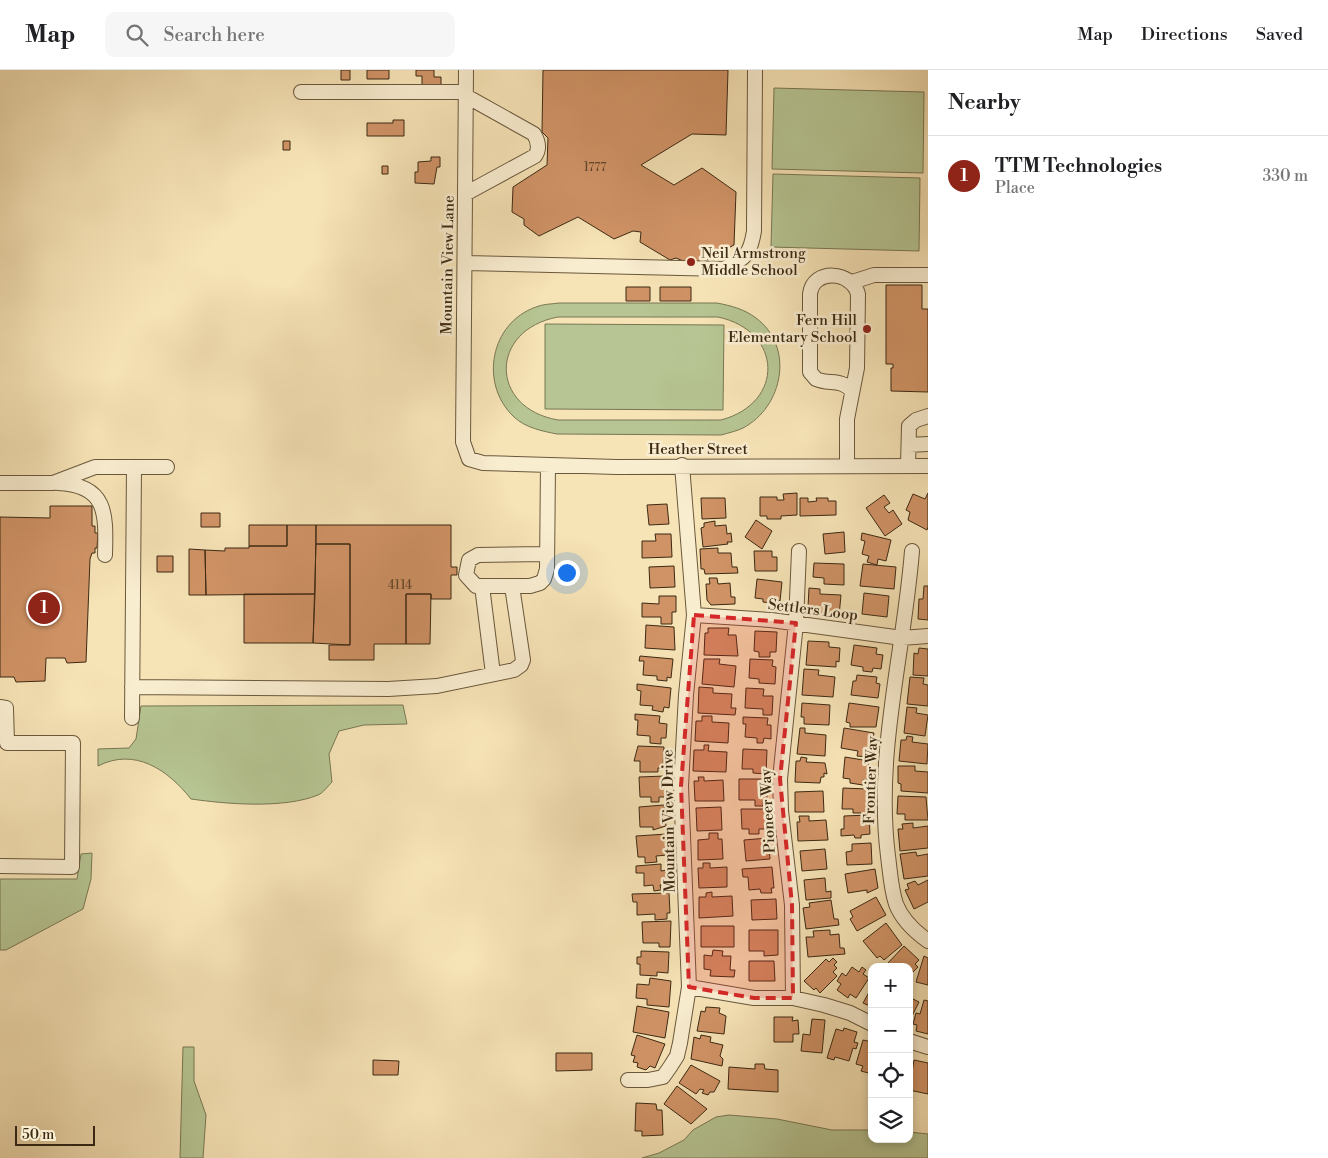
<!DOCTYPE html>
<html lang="en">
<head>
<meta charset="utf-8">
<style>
	:root { --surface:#fff; --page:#f6f6f6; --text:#202124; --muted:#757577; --line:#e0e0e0; --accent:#8f2418 }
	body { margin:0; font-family:"Libre Bodoni",serif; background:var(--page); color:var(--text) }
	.controls { position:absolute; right:15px; bottom:15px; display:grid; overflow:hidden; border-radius:10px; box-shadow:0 2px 8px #0003 }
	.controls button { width:45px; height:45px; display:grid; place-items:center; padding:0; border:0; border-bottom:1px solid var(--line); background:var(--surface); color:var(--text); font:25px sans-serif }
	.scale { position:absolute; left:15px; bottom:12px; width:80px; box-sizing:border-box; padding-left:5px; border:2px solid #3c2913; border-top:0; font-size:14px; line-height:18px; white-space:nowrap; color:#3c2913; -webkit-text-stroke:4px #f9edd0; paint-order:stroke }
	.you { position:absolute; left:566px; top:502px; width:18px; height:18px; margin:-12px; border:4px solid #fff; border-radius:50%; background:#1a73e8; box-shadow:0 0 0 8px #1a73e833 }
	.badge { display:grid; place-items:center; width:32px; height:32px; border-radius:50%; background:var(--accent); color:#fff; font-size:16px; font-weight:700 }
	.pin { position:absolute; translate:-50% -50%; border:2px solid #fff; box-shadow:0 1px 5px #0006 }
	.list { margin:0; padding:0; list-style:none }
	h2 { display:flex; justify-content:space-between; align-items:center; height:65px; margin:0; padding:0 20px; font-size:21px }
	h2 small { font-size:16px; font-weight:400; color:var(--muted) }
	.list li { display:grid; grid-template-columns:32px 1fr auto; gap:15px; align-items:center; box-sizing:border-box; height:80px; padding:0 20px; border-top:1px solid var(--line) }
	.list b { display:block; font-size:19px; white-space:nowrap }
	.list p { margin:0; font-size:16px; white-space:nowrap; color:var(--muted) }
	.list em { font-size:16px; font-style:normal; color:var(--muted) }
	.icon { flex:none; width:28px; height:28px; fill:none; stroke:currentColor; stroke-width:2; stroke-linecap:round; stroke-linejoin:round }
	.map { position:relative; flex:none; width:928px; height:1088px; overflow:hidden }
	header { display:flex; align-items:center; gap:30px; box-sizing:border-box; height:70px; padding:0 25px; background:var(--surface); border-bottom:1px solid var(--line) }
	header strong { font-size:24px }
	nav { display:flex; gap:28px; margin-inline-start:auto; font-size:18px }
	.search { width:350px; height:45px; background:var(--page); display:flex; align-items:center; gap:12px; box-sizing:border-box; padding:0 18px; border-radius:10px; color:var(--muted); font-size:19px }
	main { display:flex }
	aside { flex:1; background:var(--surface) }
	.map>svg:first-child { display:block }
	.green { fill:#b6c593; stroke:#797753; fill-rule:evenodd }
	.building { fill:#d09366; stroke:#3c2913 }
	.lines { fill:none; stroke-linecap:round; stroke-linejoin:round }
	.minor-casing { stroke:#6a583c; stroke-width:16 }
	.minor { stroke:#f9edd0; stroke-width:14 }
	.marked { fill:#d62828; fill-opacity:0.2; stroke:#d62828; stroke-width:4; stroke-dasharray:10 6; stroke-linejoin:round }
	.poi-dot { fill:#8f2418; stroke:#f9edd0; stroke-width:2 }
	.labels { text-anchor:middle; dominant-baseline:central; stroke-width:5; stroke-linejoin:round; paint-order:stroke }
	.number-label { font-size:12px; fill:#614428 }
	.poi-label { font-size:15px; fill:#3c2913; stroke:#f9edd0; text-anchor:start }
	.street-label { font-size:15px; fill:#3c2913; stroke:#f9edd0 }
</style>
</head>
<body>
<header>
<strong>Map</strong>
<div class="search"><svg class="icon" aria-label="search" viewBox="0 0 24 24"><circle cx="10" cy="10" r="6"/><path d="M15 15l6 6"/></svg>Search here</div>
<nav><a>Map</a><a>Directions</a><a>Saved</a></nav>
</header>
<main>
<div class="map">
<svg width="928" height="1088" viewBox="0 0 928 1088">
	<rect width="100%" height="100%" fill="#f6e3b6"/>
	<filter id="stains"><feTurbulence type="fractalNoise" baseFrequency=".004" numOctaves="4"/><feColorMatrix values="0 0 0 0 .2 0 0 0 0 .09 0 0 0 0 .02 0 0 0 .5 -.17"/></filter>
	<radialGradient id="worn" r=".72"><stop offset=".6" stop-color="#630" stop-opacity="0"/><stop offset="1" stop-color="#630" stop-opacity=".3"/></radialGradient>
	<!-- green -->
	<path class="green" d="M774,18L924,22L923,103L772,99Z
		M773,104L920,108L919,181L771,177Z
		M559,233H717C732,236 744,239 756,248C795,277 783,337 743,358C737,361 728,363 721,365L557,364C542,361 526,358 514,347C479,314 490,253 536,237C543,234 552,234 559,233ZM558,247H718C783,261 785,333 721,350H558C489,338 489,260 558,247Z
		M545,254L724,255L723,340L545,339Z
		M403,635L407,654L364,655L339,661L329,684L332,712C328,716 323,723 318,725C284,739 226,734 191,729C168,700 135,677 98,696V679L129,678L136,669L141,636Z
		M92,783L91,809L83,839L6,880H0V809H77L81,784Z
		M183,977H194V1011L206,1045L203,1088H180Z
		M729,1045L777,1049L832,1060H872V1069H909V1062L928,1064V1088H642L659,1083L684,1070L693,1060L716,1047Z"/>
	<!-- building -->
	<path class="building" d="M341,0H350V10H341Z
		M367,0H389V9H367Z
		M416,0H434V7H441V15H422V6H416Z
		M543,0H728L726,65L692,64L641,95L674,115L702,98L736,122L734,175L695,196L676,188L670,190L640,172L641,162L633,161L614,169L578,147L539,166L524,155V149L512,142L513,117L547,95L548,68L542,62Z
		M393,50H404V66H367V53H393Z
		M283,71H290V80H283Z
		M431,87H440V97H437L434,114L415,113V102H418V92L431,91Z
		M382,96H388V104H382Z
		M886,215H922V239H928V322L891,321V298H893V294H886Z
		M626,217H650V231H626Z
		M660,217H691V231H660Z
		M797,423V445L781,446V449H767V446H760V427H777V430H784L783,424Z
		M928,423V457L927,460L908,450L910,442L906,440L913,424L925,429Z
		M884,425L890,433L884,437L889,443L893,440L902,454L885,466L866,438Z
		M701,428H725L726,448L702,449Z
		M800,428H808V432L817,431L816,428H828V431H836V445L800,446Z
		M667,434L669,454L649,455L647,435Z
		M50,436H92V456H95V463H98L97,478H95V483H92L90,489L86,592L67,593L65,588H46L45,611L16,612L14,607H0V447L50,448Z
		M201,443H220V457H201Z
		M756,450L772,461L762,479L745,467Z
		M715,451V456L726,455L727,464L731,463L732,472H727L728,474L703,477L701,458L704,457V453Z
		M249,455H287V476H249Z
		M287,455H316L315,524L206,525L205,480L225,481V478H249V476H287Z
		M316,455H451V497H457V505H451V529H431V524H406V574H374V590H329V575H350V474H316Z
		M844,462L845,482L825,484L823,464Z
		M862,463L891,470L886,491L878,489L877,495L867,492L869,486L862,484L865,471L861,470Z
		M655,464H671L672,487L642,488V471H656Z
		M316,474H350V575L313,573Z
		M718,478V483H731L732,497H737L738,503L705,504L704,499H701L700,479Z
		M189,479L205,480L206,525H189Z
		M754,481H772V487H777V501H755Z
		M157,486H173V502H157Z
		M814,493L844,494V515L824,514V508L813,507Z
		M863,494L896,497L894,519L860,516Z
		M674,496L675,517L650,518L649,497Z
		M709,508H717L718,514L730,513L731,527H735V534L711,535L707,530L706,514H710Z
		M757,509L782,512L780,531L771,530V533L763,532V529L755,528Z
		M924,516H928V550L918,549L919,529H923Z
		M809,518L820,519V524L841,525L839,546L811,544V537H808Z
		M864,523L889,526L887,547L862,544Z
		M244,524H315L313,573H244Z
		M406,524H431L430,574H406Z
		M659,526H676V542H672V554H661V547H642V533L659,534Z
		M646,555L674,557L675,580L645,578Z
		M708,558H729L728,565H736L738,586L704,585L705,563H708Z
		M755,561L777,562L776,582H770V587H759V582L754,581Z
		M808,571L829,572V577L840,578L839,592L836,591V597L806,595Z
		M854,575L877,578L876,584L883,585L881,599L873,598L872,602L863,601V597L851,595Z
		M919,578L928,579V606L913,605L914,583L918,584Z
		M640,586L673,589L671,608L667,607V611L657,610V606L643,605L644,591H639Z
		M704,589H720L719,594L736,596L734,617L702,614Z
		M750,589L773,590L772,596L776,597L775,614L759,613V609L749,608Z
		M804,599L819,600L818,605L835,607L833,627L802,625Z
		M857,605L877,607L876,613L880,614L878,628L851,625L853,611H856Z
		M910,607L924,608L923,614L928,615V636L907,634Z
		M637,614L671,618L669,638L664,637L663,642L652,640L653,636L640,635L641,621L637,620Z
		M699,617L713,618V623L732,624L731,638H736L735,645L698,643Z
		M746,618L764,619L763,626H773L772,645H763V639L745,638Z
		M802,633L830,635L829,655L804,654V647H801Z
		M849,633L879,637L876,657H850V653L846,652Z
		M907,637L917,638L916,643L928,645L925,666L904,663Z
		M635,644L660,646L659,653L667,654L666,668H661V674L650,673V666L637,665L638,650H635Z
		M702,646H712V652L729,653L728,673L695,671L696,651H702Z
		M743,647L768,648L767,655H771V669L764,668L763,673H757V668L745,667L746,654H743Z
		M800,658H805V663L826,665L825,686L797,684Z
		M844,658L874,663L871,682H869L868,687L857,686L858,681L841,678Z
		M907,666L913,667L912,672L928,674L927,694L899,691L901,670H906Z
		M704,675H709L708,681L727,682L726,702L693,701L694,680H704Z
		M638,676L664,677L663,698H658V702H640V691H634Z
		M743,679L767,680L766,704L753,703V699H742Z
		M801,687L807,688L806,692L825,693L827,704L824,703V707H821L820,713L795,712L796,691H800Z
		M845,687L869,691L867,710H863V715L850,713V709L843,708Z
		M898,696H915V701L928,702V723L901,721V714L898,713Z
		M665,706V727H659V732H651V727H640L639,707Z
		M698,707H704V711L723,710L724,731H695L694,711H699Z
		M739,709H764V716H767V730H763V736H755V730H739Z
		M843,718L867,719V743H853V739H842Z
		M823,721L824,742H795V722Z
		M898,726L926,727L928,750H905V744H897Z
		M664,735L666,756L653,760V757H640L639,737Z
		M721,737L722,760L697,761L696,738Z
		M741,739H766V759H759V764H749V759H742Z
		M869,745L870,764L861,765V768H855L854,765L841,766V759H844V746Z
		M799,746H809V751L826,750L828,770L798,771L797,752H800Z
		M913,753V758L928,756V778L900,781L898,759H903L902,754Z
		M709,763H718V769H722L723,789L698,790V770L709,769Z
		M667,764L668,785L656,786L657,792L645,793V787H638L636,766Z
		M768,768L770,789L746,791L744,770Z
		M871,773L872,794L847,795L846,782L852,781V774Z
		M825,779L827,799L802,801L800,781Z
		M916,782L917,786L928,784V806L904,809L900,784Z
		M703,793H710V798L727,797V817L699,818L698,798H703Z
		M661,794V801L667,800L668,814L660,815L661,820L654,821L653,815L644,816V803H636V796Z
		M772,797L774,818H771L772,823H761L760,819L749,820L748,807H743L742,799Z
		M875,799L878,818L867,823V820L848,823L845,804Z
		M825,808L826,822L831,821V828L806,830L804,810Z
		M928,810V832L914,839L905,820L909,819L907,814L915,811L918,815Z
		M712,822V827L732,826L733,846L699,848V827H706V823Z
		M669,823L670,843H667V849L655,850V844L637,845V832H633L632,824Z
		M876,827L886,845L857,861L850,849L853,847L850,841Z
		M776,829L777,849L752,850L751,830Z
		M831,830L834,849H838L839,855L806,859L803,838L810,837L809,833Z
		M671,851L670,877H659V873H643L642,852Z
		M886,853L902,875L884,890L880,886L877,888L863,871Z
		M701,856H734V877H701Z
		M749,860H778V885L764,886V881H749Z
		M830,860V865L839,864L840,878H844L845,884L808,887L806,867H814L813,861Z
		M904,876L919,890L915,894L918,897L911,904L909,897H889L887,894Z
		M713,880L723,881L722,886H731L730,900H735L734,907L710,906L711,900L704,899V885L712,886Z
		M641,881L669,882L668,903L657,902V906L640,905V894H637V887H641Z
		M924,886L928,888V915L916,912Z
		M833,888L837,892L834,895L837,898L833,902L837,906L820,923L816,918L814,920L804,911L826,889L829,892Z
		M749,891H774L775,911H749Z
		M852,897L859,902L862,897L866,900L863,904L869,908L856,928L850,924L848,928L837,920L841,914L837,911L842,903L846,906Z
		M650,908L671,911L669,937L647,935V929L636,928L637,914L649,915Z
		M872,917V937L863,933Z
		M909,927L919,932L909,952Z
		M924,930L928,931V964L916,961L917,955L913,954L916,943L920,944Z
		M637,936L669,942L665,968L633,962Z
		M706,937L720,938L719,943L726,946L724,964L697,961L701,941L705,942Z
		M774,947H793L792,951L798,950L799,964H793V972H774Z
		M812,949L825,950L822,983L801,981L803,964L810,965Z
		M844,958L857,962L854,972L858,973L856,979L853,978L849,991L835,987L834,990L827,988L836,959L843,961Z
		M637,965L665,974L655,998L650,996L646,1000L637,997L638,993L633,992L635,986L631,985Z
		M701,965L711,967L710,972L723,975L720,986L723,989L722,996L691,989L694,967L700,969Z
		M863,970L872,972V1004L861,1001L863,996L856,994Z
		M556,983H592V1000L556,1001Z
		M373,990L399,991L398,1005H373Z
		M914,990L928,993V1024L909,1020Z
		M755,994H764L765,999L778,1000V1022L728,1019L729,997L755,999Z
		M691,995L720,1011L714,1022H710L708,1025L702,1023L704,1020L700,1019L696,1024L679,1013Z
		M677,1016L707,1039L691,1054L664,1034Z
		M636,1033L656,1034L657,1040H662L663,1065L642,1066V1061H635Z"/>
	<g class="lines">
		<!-- minor casing -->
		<g class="minor-casing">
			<path id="minor" d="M466,0L463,372L469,389L483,393L617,397L928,396
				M301,22H466
				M465,124L535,86C540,79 538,71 534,64L466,26
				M465,193L724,199C745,188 750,186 754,161L755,0
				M852,212L874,205H928
				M909,375L928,374
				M847,395V349L857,298L858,224C852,201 813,198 810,224V302L816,309C829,315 841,308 852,321
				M908,396L909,356L916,350L928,346
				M0,413H53L95,397H167
				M58,413C108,415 106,445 105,485
				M912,481C904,583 875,683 888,786C890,801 891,819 896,834C902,850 914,861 928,871
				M547,484L478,485L469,490L466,505L476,516H530L540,513L544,509L547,499L548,395
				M482,516L493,604
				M694,545L771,550L902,568L928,566
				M132,617L388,619L437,616L514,600L521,595L523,590L512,516
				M0,637L6,638L7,673H73L72,797L0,796
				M132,648L134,397
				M689,917L754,928H793L824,935L850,943L872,954
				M793,928L792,835L781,741L780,709L796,553L799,481
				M909,971L928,977
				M628,1010H648L663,1007L670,997L677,986L680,973L689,917L681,716L686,625L694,545L682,395"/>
		</g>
		<!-- minor -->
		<use href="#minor" class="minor"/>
	</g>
	<!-- marked area -->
	<path class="marked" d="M694,545L796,553L780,709L792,835L793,928H754L689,917L681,716Z"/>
	<!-- markers -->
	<g class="poi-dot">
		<circle cx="691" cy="192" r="5"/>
		<circle cx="867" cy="259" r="5"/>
	</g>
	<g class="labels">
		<!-- number labels -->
		<g class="number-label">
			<text x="595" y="97">1777</text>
			<text x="400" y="515">4114</text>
		</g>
		<!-- poi labels -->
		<g class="poi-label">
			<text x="701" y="183">Neil Armstrong<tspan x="701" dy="17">Middle School</tspan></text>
			<text x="857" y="250" text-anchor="end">Fern Hill<tspan x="857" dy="17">Elementary School</tspan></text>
		</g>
		<!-- street labels -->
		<g class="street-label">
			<text transform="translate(448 195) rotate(-89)">Mountain View Lane</text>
			<text x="698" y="379">Heather Street</text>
			<text transform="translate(813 540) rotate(7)">Settlers Loop</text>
			<text transform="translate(871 710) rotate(-88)">Frontier Way</text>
			<text transform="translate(768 741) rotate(-93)">Pioneer Way</text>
			<text transform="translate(669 751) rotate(-91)">Mountain View Drive</text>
		</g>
	</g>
	<rect width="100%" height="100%" filter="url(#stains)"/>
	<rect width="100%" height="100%" fill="url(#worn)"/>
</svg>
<div class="controls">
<button>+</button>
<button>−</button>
<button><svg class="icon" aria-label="locate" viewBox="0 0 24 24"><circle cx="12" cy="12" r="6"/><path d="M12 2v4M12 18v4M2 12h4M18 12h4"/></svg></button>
<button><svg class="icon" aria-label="layers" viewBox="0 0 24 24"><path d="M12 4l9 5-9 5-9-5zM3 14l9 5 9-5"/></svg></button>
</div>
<div class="scale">50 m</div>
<div class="you"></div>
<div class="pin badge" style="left:44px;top:538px">1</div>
</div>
<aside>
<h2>Nearby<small></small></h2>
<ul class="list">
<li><span class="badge">1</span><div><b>TTM Technologies</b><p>Place</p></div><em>330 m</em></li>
</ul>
</aside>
</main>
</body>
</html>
